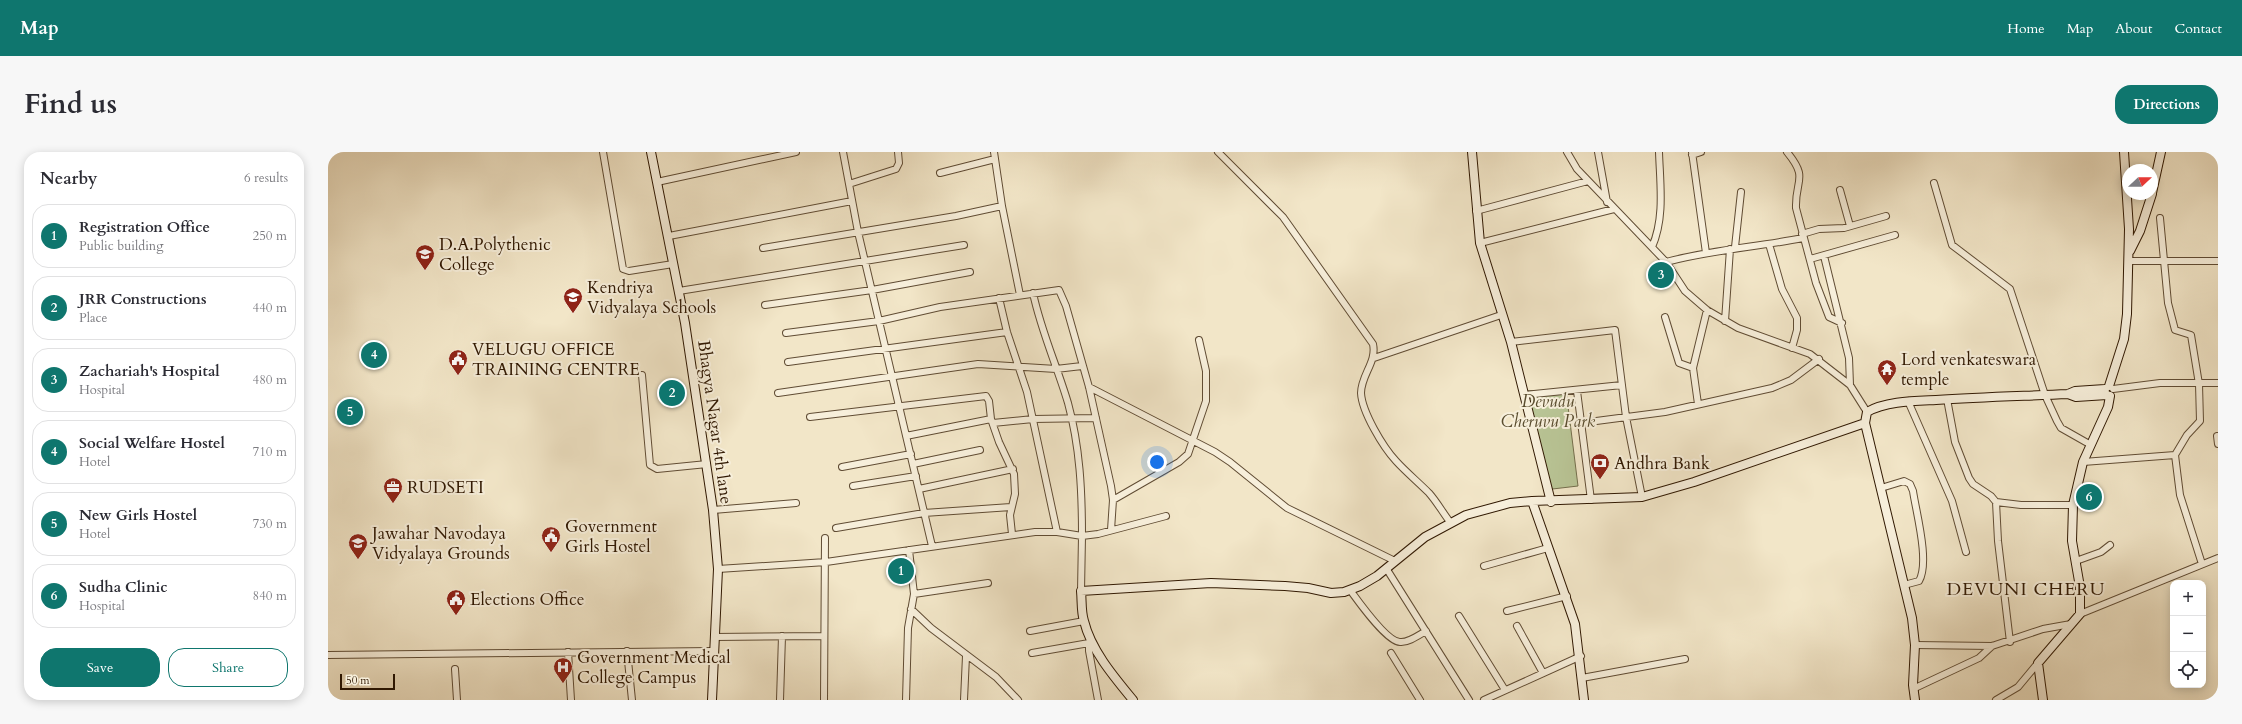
<!DOCTYPE html>
<html lang="en">
<head>
<meta charset="utf-8">
<style>
	:root { --surface:#fff; --page:#f7f7f7; --text:#2b2b33; --muted:#7c7c81; --line:#e1e1e2; --accent:#0f766e }
	body { margin:0; font-family:Cardo,serif; background:var(--page); color:var(--text) }
	.controls { position:absolute; right:12px; bottom:12px; display:grid; overflow:hidden; border-radius:8px; box-shadow:0 2px 10px #0003 }
	.controls button { width:36px; height:36px; display:grid; place-items:center; padding:0; border:0; border-bottom:1px solid var(--line); background:var(--surface); color:var(--text); font:20px sans-serif }
	.compass { position:absolute; left:1794px; top:12px; width:36px; height:36px; border-radius:50%; background:var(--surface); box-shadow:0 2px 10px #0003; rotate:68deg }
	.scale { position:absolute; left:12px; bottom:10px; width:55px; box-sizing:border-box; padding-left:4px; border:2px solid #301802; border-top:0; font-size:11px; line-height:14px; white-space:nowrap; color:#301802; -webkit-text-stroke:3px #f7efdb; paint-order:stroke }
	.you { position:absolute; left:829px; top:310px; width:14px; height:14px; margin:-10px; border:3px solid #fff; border-radius:50%; background:#1a73e8; box-shadow:0 0 0 6px #1a73e833 }
	.badge { display:grid; place-items:center; width:26px; height:26px; border-radius:50%; background:var(--accent); color:#fff; font-size:13px; font-weight:700 }
	.pin { position:absolute; translate:-50% -50%; border:2px solid #fff; box-shadow:0 1px 4px #0006 }
	.list { margin:0; padding:0; list-style:none }
	h2 { display:flex; justify-content:space-between; align-items:center; height:52px; margin:0; padding:0 16px; font-size:17px }
	h2 small { font-size:13px; font-weight:400; color:var(--muted) }
	.list li { display:grid; grid-template-columns:26px 1fr auto; gap:12px; align-items:center; box-sizing:border-box; height:64px; margin:0 8px 8px; padding:0 8px; border:1px solid var(--line); border-radius:16px }
	.list b { display:block; font-size:15px; white-space:nowrap }
	.list p { margin:0; font-size:13px; white-space:nowrap; color:var(--muted) }
	.list em { font-size:13px; font-style:normal; color:var(--muted) }
	.actions { display:flex; gap:8px; padding:12px 16px }
	.actions a { flex:1; padding:9px 0; border:1px solid var(--accent); border-radius:16px; text-align:center; font-size:14px; color:var(--accent) }
	.actions .main { background:var(--accent); color:#fff }
	.icon { flex:none; width:22px; height:22px; fill:none; stroke:currentColor; stroke-width:2; stroke-linecap:round; stroke-linejoin:round }
	.map { position:relative; flex:none; width:1890px; height:548px; overflow:hidden; border-radius:16px }
	header { display:flex; align-items:center; gap:24px; box-sizing:border-box; height:56px; padding:0 20px; background:var(--accent); color:#fff }
	header strong { font-size:19px }
	nav { display:flex; gap:22px; margin-inline-start:auto; font-size:14px }
	.intro { display:flex; align-items:center; justify-content:space-between; box-sizing:border-box; height:96px; padding:0 24px }
	h1 { margin:0; font-size:28px }
	.button { padding:10px 18px; border-radius:16px; background:var(--accent); color:#fff; font-size:14px; font-weight:700 }
	main { display:flex; gap:24px; padding:0 24px }
	aside { flex:1; background:var(--surface); border-radius:16px; box-shadow:0 2px 10px #0003 }
	.map>svg:first-child { display:block }
	.green { fill:#b9c596; stroke:#746e4c }
	.lines { fill:none; stroke-linecap:round; stroke-linejoin:round }
	.street-casing { stroke:#604c34; stroke-width:8 }
	.secondary-casing { stroke:#301802; stroke-width:10 }
	.street { stroke:#f7efdb; stroke-width:6 }
	.secondary { stroke:#f7efdb; stroke-width:8 }
	.labels { text-anchor:middle; dominant-baseline:central; stroke-width:4; stroke-linejoin:round; paint-order:stroke }
	.poi-label { font-size:17px; fill:#301802; stroke:#f7efdb; text-anchor:start }
	.park-label { font-size:17px; font-style:italic; fill:#594c2e; stroke:#f7efdb }
	.street-label { font-size:17px; fill:#301802; stroke:#f7efdb }
	.neighbourhood-label { font-size:18px; letter-spacing:1px; fill:#301802; stroke:#f7efdb }
</style>
</head>
<body>
<header>
<strong>Map</strong>
<nav><a>Home</a><a>Map</a><a>About</a><a>Contact</a></nav>
</header>
<div class="intro"><h1>Find us</h1><a class="button">Directions</a></div>
<main>
<aside>
<h2>Nearby<small>6 results</small></h2>
<ul class="list">
<li><span class="badge">1</span><div><b>Registration Office</b><p>Public building</p></div><em>250 m</em></li>
<li><span class="badge">2</span><div><b>JRR Constructions</b><p>Place</p></div><em>440 m</em></li>
<li><span class="badge">3</span><div><b>Zachariah's Hospital</b><p>Hospital</p></div><em>480 m</em></li>
<li><span class="badge">4</span><div><b>Social Welfare Hostel</b><p>Hotel</p></div><em>710 m</em></li>
<li><span class="badge">5</span><div><b>New Girls Hostel</b><p>Hotel</p></div><em>730 m</em></li>
<li><span class="badge">6</span><div><b>Sudha Clinic</b><p>Hospital</p></div><em>840 m</em></li>
</ul>
<div class="actions"><a class="main">Save</a><a>Share</a></div>
</aside>
<div class="map">
<svg width="1890" height="548" viewBox="0 0 1890 548">
	<rect width="100%" height="100%" fill="#f2e6c8"/>
	<filter id="stains"><feTurbulence type="fractalNoise" baseFrequency=".005" numOctaves="4"/><feColorMatrix values="0 0 0 0 .2 0 0 0 0 .09 0 0 0 0 .02 0 0 0 .5 -.17"/></filter>
	<radialGradient id="worn" r=".72"><stop offset=".6" stop-color="#630" stop-opacity="0"/><stop offset="1" stop-color="#630" stop-opacity=".3"/></radialGradient>
	<!-- green -->
	<path class="green" d="M1238,238L1250,334L1216,338L1196,239Z"/>
	<g class="lines">
		<!-- street casing -->
		<g class="street-casing">
			<path id="street" d="M275,0L295,117L301,119L345,112
				M515,0L530,80L604,394
				M666,0L674,54L692,143
				M890,0L955,65L1045,192C1049,210 1033,223 1033,241C1034,260 1055,295 1068,309C1078,320 1090,330 1101,341C1109,350 1115,361 1122,370
				M1239,0L1249,17L1338,110L1357,139L1379,158L1410,176L1482,202L1522,233L1539,260
				M1270,0L1279,50
				M1364,0L1378,101
				M1459,0C1481,27 1467,27 1468,56L1488,131L1501,165L1514,171
				M1364,3L1373,0
				M612,21L667,7
				M329,30L468,0
				M1606,31L1624,93L1682,137L1717,243L1729,269L1733,276L1763,293
				M521,32L568,17L571,11L570,0
				M1512,38L1522,74
				M1148,59L1260,29
				M1832,66L1840,151L1847,178L1863,183L1871,232L1872,269L1859,283L1847,303
				M1474,82L1491,77L1516,76L1558,64
				M341,84L524,49
				M1152,91L1286,57
				M1441,92L1454,137L1469,166V178L1464,196
				M1324,95C1337,66 1332,31 1331,0
				M1407,95L1413,40
				M435,96L628,64L674,54
				M1496,104L1521,206L1522,233
				M1482,107L1567,83
				M1800,109H1890
				M1338,110C1383,98 1429,95 1475,86
				M351,139L636,93
				M705,141C713,179 729,214 740,251C752,295 754,339 754,384L770,382L838,364
				M671,146L679,180L699,240L729,380
				M437,153L544,138L642,120
				M1337,165L1351,211L1365,216L1379,158
				M1397,169L1402,97
				M458,181L551,169L612,155L731,138L738,154L761,235L783,334L785,348L783,378
				M1183,190L1287,178L1298,265L1314,345
				M1046,206L1173,163
				M460,210L679,180
				M1365,216L1370,252
				M314,223L322,313L329,317L379,312
				M761,235L887,300L902,310L959,356L1067,409
				M1785,237L1832,231H1890
				M1249,239L1263,348
				M450,241L650,212L728,217L754,214
				M1196,243L1294,233
				M1619,247L1627,290L1641,326L1645,332L1663,344L1668,350L1670,389L1682,490
				M1580,249L1624,349L1638,400
				M482,265L658,244L661,249L663,267L671,290L686,322L687,342L682,363L684,382
				M665,271L705,267L768,266
				M1253,271L1337,260L1444,236L1463,228L1491,207
				M578,284L663,267
				M1889,284L1890,292
				M1755,310L1847,303L1852,343L1874,412
				M585,312L652,298
				M514,315L583,302
				M525,334L588,324
				M1553,336L1576,329L1582,332L1585,339C1588,360 1602,410 1591,429L1576,433
				M591,337L685,317
				M785,348L851,310L860,302L878,249V219L871,188
				M1668,350L1693,353H1745
				M385,358L468,351
				M508,376L596,361L683,355
				M1748,409L1773,400L1782,393
				M1156,414L1220,396
				M1058,416L1141,548
				M390,417L498,410L707,380H729L754,384L753,439
				M1022,438C1030,449 1059,490 1072,490C1080,491 1091,483 1098,479
				M586,442L660,431
				M583,457L603,476L668,525L690,548
				M1179,459L1239,444
				M1752,462L1890,406
				M1131,464L1177,538
				M1189,474L1215,521
				M702,479L756,469
				M386,485L496,484
				M763,488L761,491V499L770,548
				M1587,493L1664,494L1715,477L1743,472
				M299,499L304,548
				M240,500L243,548
				M704,501L761,491
				M1063,501L1092,548
				M0,503L385,499
				M127,517L129,548
				M1254,526L1357,507
				M1585,537L1651,506L1664,494
				M452,548L454,484
				M496,548L497,386
				M578,548L580,476L586,442L581,398
				M636,548L638,504
				M1156,548L1253,504
				M1668,548L1690,535L1710,511"/>
		</g>
		<!-- secondary casing -->
		<g class="secondary-casing">
			<path id="secondary" d="M323,0L357,171L385,358L390,417L384,548
				M1144,0L1152,91L1183,190L1223,350
				M1824,41L1833,0
				M1802,99L1812,79L1824,42
				M1781,234L1796,187L1799,162L1801,77L1796,0
				M1740,242L1748,245L1779,243
				M1204,349L1247,472L1256,548
				M805,548C786,525 763,498 756,469C753,460 754,449 753,439L883,431L957,434L980,436L1003,441L1016,440L1032,434L1049,424L1097,385L1138,363L1182,351L1204,349L1314,345L1366,330L1537,271
				M1587,548L1585,533L1587,493L1584,466L1537,271L1539,260C1558,249 1587,249 1608,248C1652,245 1696,244 1740,242L1747,239L1777,237
				M1715,548L1710,511L1752,462V435L1744,389L1745,353L1755,310L1780,255L1782,244"/>
		</g>
		<!-- street -->
		<use href="#street" class="street"/>
		<!-- secondary -->
		<use href="#secondary" class="secondary"/>
	</g>
	<!-- icons -->
	<defs>
		<g id="university-pin" transform="scale(1)"><path d="M0 17L-7.5 6A9.5 9.5 0 1 1 7.5 6Z" fill="#8f2418" stroke="#f7efdb"/><path d="M0-5L7-2L0 1L-7-2ZM-4 1L0 2.5L4 1V4Q0 6-4 4Z" fill="#fff"/></g>
		<g id="school-pin" transform="scale(1)"><path d="M0 17L-7.5 6A9.5 9.5 0 1 1 7.5 6Z" fill="#8f2418" stroke="#f7efdb"/><path d="M0-5L7-2L0 1L-7-2ZM-4 1L0 2.5L4 1V4Q0 6-4 4Z" fill="#fff"/></g>
		<g id="civic-pin" transform="scale(1)"><path d="M0 17L-7.5 6A9.5 9.5 0 1 1 7.5 6Z" fill="#8f2418" stroke="#f7efdb"/><path d="M-.6-6.5H3V-4.5H.6V-3L4-1V1h2V6H-6V1h2V-1L-.6-3ZM-1.2 2.5V6h2.4V2.5Z" fill="#fff"/></g>
		<g id="temple-pin" transform="scale(1)"><path d="M0 17L-7.5 6A9.5 9.5 0 1 1 7.5 6Z" fill="#8f2418" stroke="#f7efdb"/><path d="M0-6L5-2H3V0L6.5 2.5H4V6H1.5V3h-3V6H-4V2.5H-6.5L-3 0V-2H-5Z" fill="#fff"/></g>
		<g id="bank-pin" transform="scale(1)"><path d="M0 17L-7.5 6A9.5 9.5 0 1 1 7.5 6Z" fill="#8f2418" stroke="#f7efdb"/><path d="M-6-4H6V4H-6ZM0-2.3a2.3 2.3 0 1 0 0 4.6a2.3 2.3 0 1 0 0-4.6Z" fill="#fff"/></g>
		<g id="office-pin" transform="scale(1)"><path d="M0 17L-7.5 6A9.5 9.5 0 1 1 7.5 6Z" fill="#8f2418" stroke="#f7efdb"/><path d="M-6-3h4V-5.5h4V-3h4V5H-6ZM-1-4.5V-3h2v-1.5ZM-6 0V1H6V0Z" fill="#fff"/></g>
		<g id="hospital-pin" transform="scale(1)"><path d="M0 17L-7.5 6A9.5 9.5 0 1 1 7.5 6Z" fill="#8f2418" stroke="#f7efdb"/><path d="M-5-5h3v3.5h4V-5h3V5h-3V1.5h-4V5h-3Z" fill="#fff"/></g>
	</defs>
	<g fill-rule="evenodd">
		<use href="#university-pin" x="97" y="102"/>
		<use href="#school-pin" x="245" y="145"/>
		<use href="#civic-pin" x="130" y="207"/>
		<use href="#temple-pin" x="1559" y="217"/>
		<use href="#bank-pin" x="1272" y="311"/>
		<use href="#office-pin" x="65" y="335"/>
		<use href="#civic-pin" x="223" y="384"/>
		<use href="#school-pin" x="30" y="391"/>
		<use href="#civic-pin" x="128" y="447"/>
		<use href="#hospital-pin" x="235" y="515"/>
	</g>
	<g class="labels">
		<!-- poi labels -->
		<g class="poi-label">
			<text x="111" y="92">D.A.Polythenic<tspan x="111" dy="20">College</tspan></text>
			<text x="259" y="135">Kendriya<tspan x="259" dy="20">Vidyalaya Schools</tspan></text>
			<text x="144" y="197">VELUGU OFFICE<tspan x="144" dy="20">TRAINING CENTRE</tspan></text>
			<text x="1573" y="207">Lord venkateswara<tspan x="1573" dy="20">temple</tspan></text>
			<text x="1286" y="311">Andhra Bank</text>
			<text x="79" y="335">RUDSETI</text>
			<text x="237" y="374">Government<tspan x="237" dy="20">Girls Hostel</tspan></text>
			<text x="44" y="381">Jawahar Navodaya<tspan x="44" dy="20">Vidyalaya Grounds</tspan></text>
			<text x="142" y="447">Elections Office</text>
			<text x="249" y="505">Government Medical<tspan x="249" dy="20">College Campus</tspan></text>
		</g>
		<!-- park labels -->
		<g class="park-label">
			<text x="1220" y="249">Devudu<tspan x="1220" dy="20">Cheruvu Park</tspan></text>
		</g>
		<!-- street labels -->
		<g class="street-label">
			<text transform="translate(387 270) rotate(82)">Bhagya Nagar 4th lane</text>
		</g>
		<!-- neighbourhood labels -->
		<g class="neighbourhood-label">
			<text x="1698" y="437">DEVUNI CHERU</text>
		</g>
	</g>
	<rect width="100%" height="100%" filter="url(#stains)"/>
	<rect width="100%" height="100%" fill="url(#worn)"/>
</svg>
<div class="controls">
<button>+</button>
<button>−</button>
<button><svg class="icon" aria-label="locate" viewBox="0 0 24 24"><circle cx="12" cy="12" r="6"/><path d="M12 2v4M12 18v4M2 12h4M18 12h4"/></svg></button>
</div>
<svg class="compass" viewBox="-18 -18 36 36"><path d="M0-13l5 13h-10z" fill="#e53935"/><path d="M0 13l5-13h-10z" fill="#7c7c81"/></svg>
<div class="scale">50 m</div>
<div class="you"></div>
<div class="pin badge" style="left:573px;top:419px">1</div>
<div class="pin badge" style="left:344px;top:241px">2</div>
<div class="pin badge" style="left:1333px;top:123px">3</div>
<div class="pin badge" style="left:46px;top:203px">4</div>
<div class="pin badge" style="left:22px;top:260px">5</div>
<div class="pin badge" style="left:1761px;top:345px">6</div>
</div>
</main>
</body>
</html>
